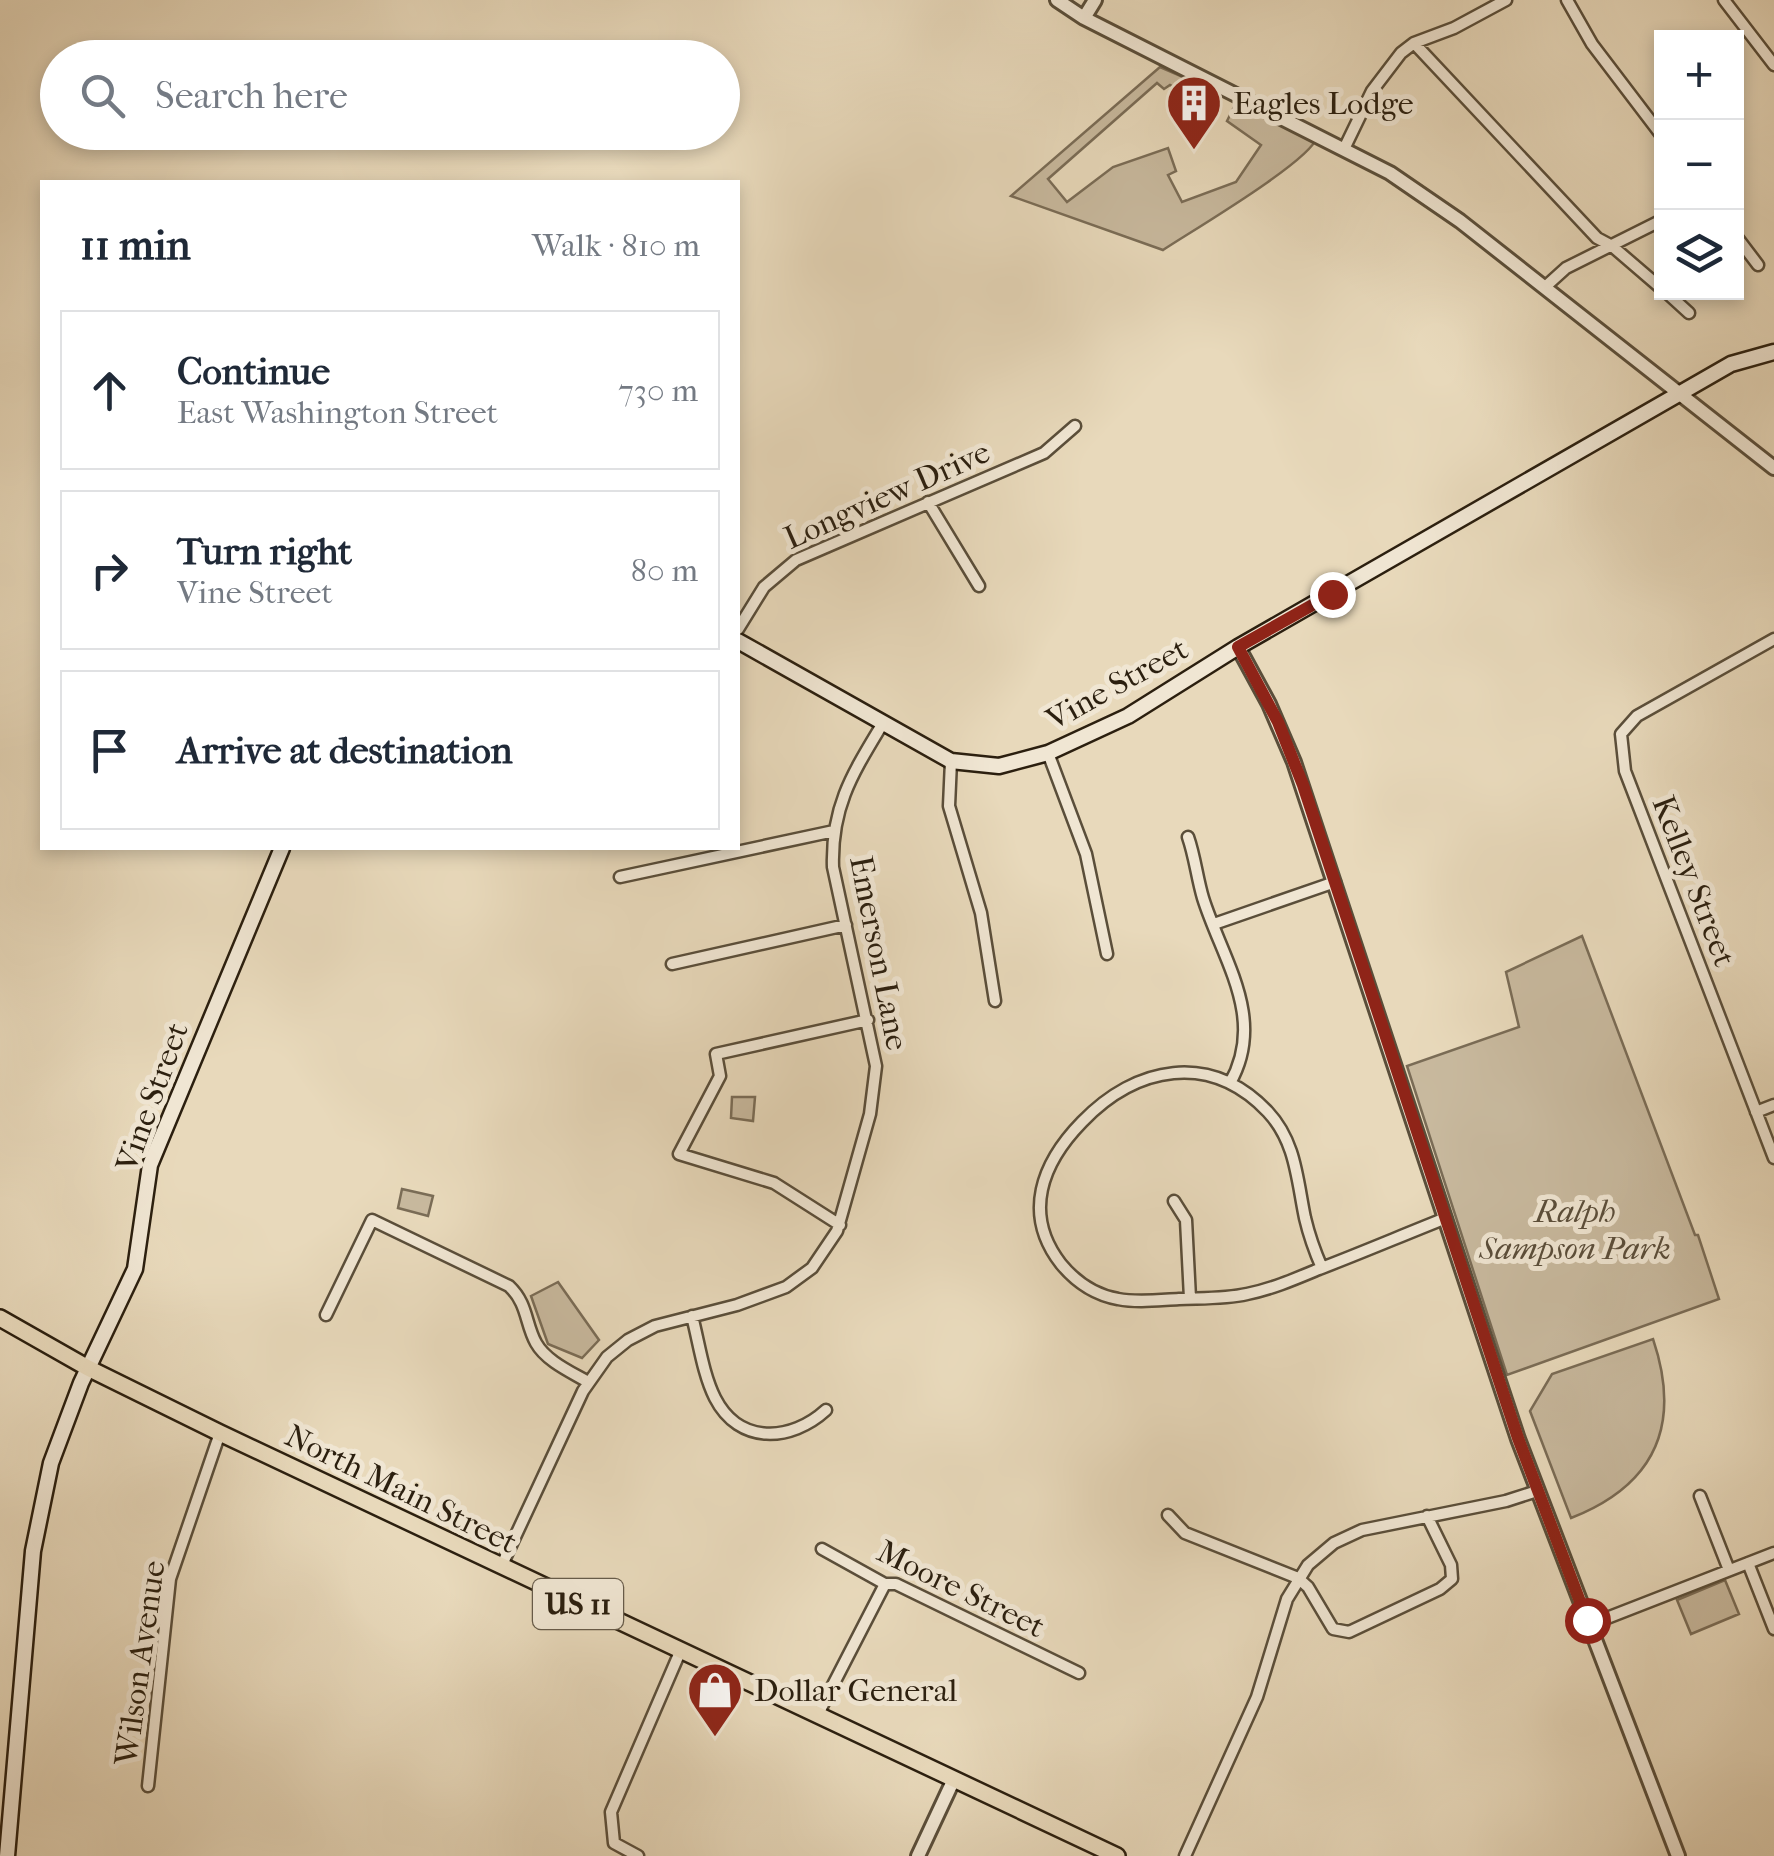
<!DOCTYPE html>
<html lang="en">
<head>
<meta charset="utf-8">
<style>
	:root { --surface:#fff; --page:#f6f6f7; --text:#1f2937; --muted:#747a83; --line:#e0e1e3 }
	body { margin:0; font-family:"IM FELL French Canon",serif; background:var(--page); color:var(--text) }
	.controls { position:absolute; right:30px; top:30px; display:grid; overflow:hidden; border-radius:0px; box-shadow:0 5px 15px #0003 }
	.controls button { width:90px; height:90px; display:grid; place-items:center; padding:0; border:0; border-bottom:2px solid var(--line); background:var(--surface); color:var(--text); font:50px sans-serif }
	.stop { position:absolute; width:30px; height:30px; margin:-22px; border:8px solid #8f2418; border-radius:50%; background:#fff }
	.stop.end { background:#8f2418; border-color:#fff; box-shadow:0 2px 10px #0008 }
	.list { margin:0; padding:0; list-style:none }
	h2 { display:flex; justify-content:space-between; align-items:center; height:130px; margin:0; padding:0 40px; font-size:42px }
	h2 small { font-size:32px; font-weight:400; color:var(--muted) }
	.list li { display:grid; grid-template-columns:65px 1fr auto; gap:30px; align-items:center; box-sizing:border-box; height:160px; margin:0 20px 20px; padding:0 20px; border:2px solid var(--line); border-radius:0px }
	.list b { display:block; font-size:38px; white-space:nowrap }
	.list p { margin:0; font-size:32px; white-space:nowrap; color:var(--muted) }
	.list em { font-size:32px; font-style:normal; color:var(--muted) }
	.icon { flex:none; width:55px; height:55px; fill:none; stroke:currentColor; stroke-width:2; stroke-linecap:round; stroke-linejoin:round }
	.map { position:relative; flex:none; width:1774px; height:1856px; overflow:hidden }
	.search { position:absolute; background:var(--surface); box-shadow:0 5px 15px #0003; left:40px; top:40px; width:700px; height:110px; display:flex; align-items:center; gap:25px; box-sizing:border-box; padding:0 35px; border-radius:55px; color:var(--muted); font-size:38px }
	.panel { position:absolute; background:var(--surface); box-shadow:0 5px 15px #0003; left:40px; top:180px; width:700px; height:670px; border-radius:0px }
	.map>svg:first-child { display:block }
	.green { fill:#c8b99e; stroke:#7a6c56; stroke-width:2.5 }
	.lines { fill:none; stroke-linecap:round; stroke-linejoin:round }
	.minor-casing { stroke:#5a4e3a; stroke-width:15 }
	.tertiary-casing { stroke:#5a4e3a; stroke-width:18 }
	.secondary-casing { stroke:#2b1f0f; stroke-width:19 }
	.primary-casing { stroke:#2b1f0f; stroke-width:20 }
	.minor { stroke:#f0e6d3; stroke-width:10 }
	.tertiary { stroke:#f0e6d3; stroke-width:12 }
	.secondary { stroke:#f0e6d3; stroke-width:14 }
	.primary { stroke:#e8d9bb; stroke-width:15 }
	.route { stroke:#8f2418; stroke-width:12 }
	.labels { text-anchor:middle; dominant-baseline:central; stroke-width:10; stroke-linejoin:round; paint-order:stroke }
	.shield { fill:#f0e6d3; stroke:#665b4a; stroke-width:2.5 }
	.shield-label { font-size:30px; font-weight:bold; fill:#2b1f0f }
	.poi-label { font-size:32px; fill:#2b1f0f; stroke:#f0e6d3; text-anchor:start }
	.street-label { font-size:32px; fill:#2b1f0f; stroke:#f0e6d3 }
	.park-label { font-size:32px; font-style:italic; fill:#5a4d3a; stroke:#f0e6d3 }
</style>
</head>
<body>
<div class="map">
<svg width="1774" height="1856" viewBox="0 0 1774 1856">
	<rect width="100%" height="100%" fill="#e8d9bb"/>
	<filter id="stains"><feTurbulence type="fractalNoise" baseFrequency=".002" numOctaves="4"/><feColorMatrix values="0 0 0 0 .2 0 0 0 0 .09 0 0 0 0 .02 0 0 0 .5 -.17"/></filter>
	<radialGradient id="worn" r=".72"><stop offset=".6" stop-color="#630" stop-opacity="0"/><stop offset="1" stop-color="#630" stop-opacity=".3"/></radialGradient>
	<!-- green -->
	<path class="green" d="M1160,67L1220,93L1210,116L1189,105L1191,96L1170,85L1164,89L1157,83L1048,179L1067,202L1113,167L1168,148L1176,171L1168,175L1182,202L1236,182L1261,145L1227,121L1237,101L1317,137C1311,161 1190,232 1163,250L1011,196Z
		M1582,936L1695,1235H1698L1719,1299L1507,1375L1407,1066L1519,1027L1506,972Z
		M732,1097H755L753,1121L731,1118Z
		M402,1189L433,1196L428,1216L398,1208Z
		M558,1282L599,1340L582,1358L548,1344L531,1296Z
		M1653,1339C1682,1425 1655,1485 1571,1518L1530,1411L1552,1374Z
		M1725,1580L1739,1614L1691,1634L1677,1600Z"/>
	<g class="lines">
		<!-- minor casing -->
		<g class="minor-casing">
			<path id="minor" d="M1567,0L1592,44L1662,136
				M1724,0L1774,65
				M1414,43L1597,238L1612,246L1662,289
				M1344,149L1372,91L1401,53L1414,43L1454,28L1506,0
				M1736,236L1758,265
				M1545,287L1566,268L1662,220
				M1666,292L1689,313
				M928,502L979,586
				M738,629L764,587L796,560L1044,453L1075,426
				M1774,639L1637,716L1621,734L1625,771L1774,1158
				M1048,753L1086,854L1107,954
				M951,761L949,806L981,913L995,1001
				M1188,837C1195,857 1197,878 1203,898C1222,959 1267,1018 1230,1083
				M620,877L834,831
				M1214,924L1335,882
				M672,964L846,925
				M1756,1112L1774,1105
				M1174,1201L1186,1220L1190,1298
				M840,1225L774,1183L679,1154L720,1076L716,1054L868,1020
				M1322,1268C1315,1252 1309,1235 1305,1218C1297,1180 1296,1142 1268,1112C1210,1051 1136,1066 1082,1122C1042,1163 1022,1214 1061,1264C1076,1282 1095,1295 1118,1299C1138,1303 1159,1300 1179,1299C1202,1298 1225,1299 1247,1294C1272,1289 1295,1279 1319,1269C1361,1253 1403,1235 1446,1218
				M326,1315L372,1220L509,1286C528,1304 525,1323 536,1343C546,1361 571,1372 588,1382
				M692,1316C699,1343 703,1374 715,1398C739,1445 791,1442 826,1410
				M1700,1496L1729,1570
				M1168,1515L1185,1533L1298,1578L1308,1587L1333,1629L1349,1632L1440,1589L1452,1579L1451,1565L1427,1516
				M822,1549L885,1584H896L1079,1673
				M1748,1563L1774,1629
				M501,1567L583,1391L607,1357L628,1340L655,1326L737,1305L786,1287L812,1268L837,1231L870,1114L876,1066L833,867C831,806 853,773 883,723
				M1589,1625L1774,1553
				M817,1716L885,1584
				M148,1786L170,1579L220,1433
				M638,1856L614,1843L611,1812L680,1652
				M1185,1856L1257,1697L1287,1599L1308,1565L1334,1543L1362,1530L1506,1501L1537,1491"/>
		</g>
		<!-- tertiary casing -->
		<g class="tertiary-casing">
			<path id="tertiary" d="M1057,0L1084,18L1390,173L1460,221L1774,468
				M1084,18L1095,0
				M1238,647L1269,704L1294,762L1518,1439L1678,1856
				M918,1856L954,1779"/>
		</g>
		<!-- secondary casing -->
		<g class="secondary-casing">
			<path id="secondary" d="M738,641L951,761L999,766L1048,753L1128,716L1238,647L1731,364L1774,352
				M7,1856L33,1551L51,1463L81,1383L135,1269L150,1165L282,848"/>
		</g>
		<!-- primary casing -->
		<g class="primary-casing">
			<path id="primary" d="M0,1318L88,1368L220,1433L1117,1856"/>
		</g>
		<!-- minor -->
		<use href="#minor" class="minor"/>
		<!-- tertiary -->
		<use href="#tertiary" class="tertiary"/>
		<!-- secondary -->
		<use href="#secondary" class="secondary"/>
		<!-- primary -->
		<use href="#primary" class="primary"/>
	</g>
	<g class="lines">
		<!-- route -->
		<path class="route" d="M1332,594L1238,647L1278,722L1303,785L1518,1438L1587,1620"/>
	</g>
	<!-- icons -->
	<defs>
		<g id="building-pin" transform="scale(2.875)"><path d="M0 17L-7.5 6A9.5 9.5 0 1 1 7.5 6Z" fill="#8f2418" stroke="#f0e6d3"/><path d="M-4-6H4V6H1V3H-1V6H-4ZM-2.5-4.3h1.7v1.8h-1.7ZM.8-4.3h1.7v1.8H.8ZM-2.5-1h1.7V.8h-1.7ZM.8-1h1.7V.8H.8Z" fill="#fff"/></g>
		<g id="shop-pin" transform="scale(2.875)"><path d="M0 17L-7.5 6A9.5 9.5 0 1 1 7.5 6Z" fill="#8f2418" stroke="#f0e6d3"/><path d="M-5-2.5h2.3a2.7 3.5 0 0 1 5.4 0H5L5.5 6h-11ZM-1.5-2.5h3a1.5 2.3 0 0 0-3 0Z" fill="#fff"/></g>
	</defs>
	<g fill-rule="evenodd">
		<use href="#building-pin" x="1194" y="103"/>
		<use href="#shop-pin" x="715" y="1690"/>
	</g>
	<g class="labels">
		<!-- shield labels -->
		<rect class="shield" x="533" y="1579" width="90" height="50" rx="8"/>
		<g class="shield-label">
			<text x="578" y="1604">US 11</text>
		</g>
		<!-- poi labels -->
		<g class="poi-label">
			<text x="1233" y="103">Eagles Lodge</text>
			<text x="754" y="1690">Dollar General</text>
		</g>
		<!-- street labels -->
		<g class="street-label">
			<text transform="translate(887 495) rotate(-24)">Longview Drive</text>
			<text transform="translate(1117 684) rotate(-29)">Vine Street</text>
			<text transform="translate(1694 881) rotate(69)">Kelley Street</text>
			<text transform="translate(879 953) rotate(79)">Emerson Lane</text>
			<text transform="translate(152 1097) rotate(-70)">Vine Street</text>
			<text transform="translate(401 1489) rotate(26)">North Main Street</text>
			<text transform="translate(961 1589) rotate(26)">Moore Street</text>
			<text transform="translate(140 1663) rotate(-82)">Wilson Avenue</text>
		</g>
		<!-- park labels -->
		<g class="park-label">
			<text x="1575" y="1211">Ralph<tspan x="1575" dy="37">Sampson Park</tspan></text>
		</g>
	</g>
	<rect width="100%" height="100%" filter="url(#stains)"/>
	<rect width="100%" height="100%" fill="url(#worn)"/>
</svg>
<div class="controls">
<button>+</button>
<button>−</button>
<button><svg class="icon" aria-label="layers" viewBox="0 0 24 24"><path d="M12 4l9 5-9 5-9-5zM3 14l9 5 9-5"/></svg></button>
</div>
<div class="stop" style="left:1587px;top:1620px"></div>
<div class="stop end" style="left:1332px;top:594px"></div>
<div class="search"><svg class="icon" aria-label="search" viewBox="0 0 24 24"><circle cx="10" cy="10" r="6"/><path d="M15 15l6 6"/></svg>Search here</div>
<section class="panel">
<h2>11 min<small>Walk · 810 m</small></h2>
<ul class="list">
<li><svg class="icon" aria-label="ahead" viewBox="0 0 24 24"><path d="M12 20V5M6 11l6-6 6 6"/></svg><div><b>Continue</b><p>East Washington Street</p></div><em>730 m</em></li>
<li><svg class="icon" aria-label="right" viewBox="0 0 24 24"><path d="M7 20v-9h11M14 6l5 5-5 5"/></svg><div><b>Turn right</b><p>Vine Street</p></div><em>80 m</em></li>
<li><svg class="icon" aria-label="arrive" viewBox="0 0 24 24"><path d="M6 21V4h12l-3 4 3 4H6"/></svg><div><b>Arrive at destination</b></div></li>
</ul>
</section>
</div>
</body>
</html>
